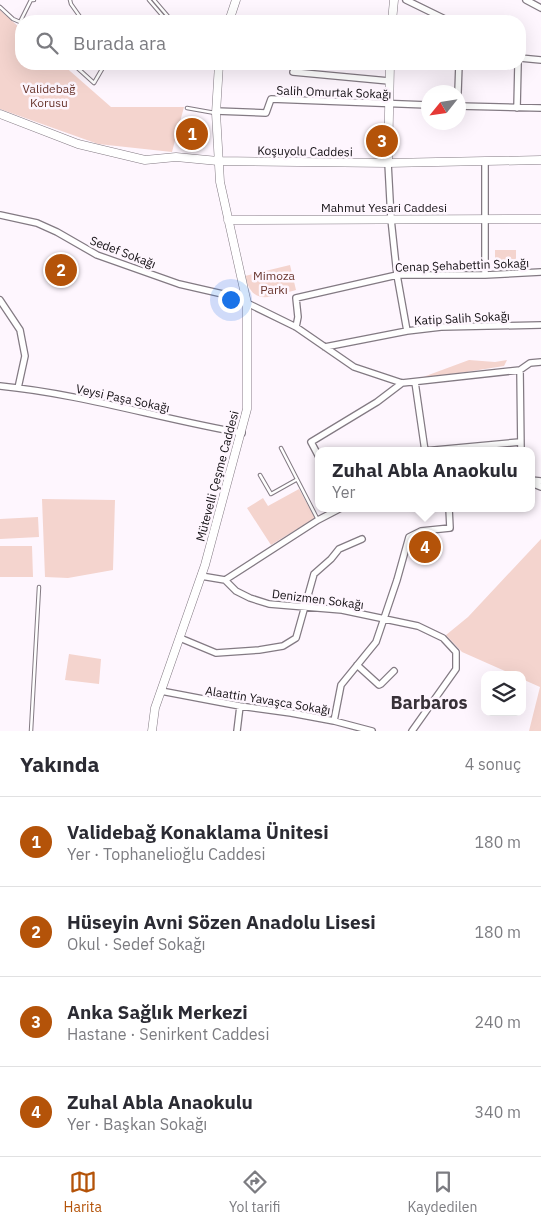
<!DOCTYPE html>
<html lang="tr">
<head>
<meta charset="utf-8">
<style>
	:root { --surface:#fff; --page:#f7f7f7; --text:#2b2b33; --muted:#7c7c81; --line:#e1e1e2; --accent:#b45309 }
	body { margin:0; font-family:"IBM Plex Sans",sans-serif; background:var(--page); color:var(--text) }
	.controls { position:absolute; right:15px; bottom:15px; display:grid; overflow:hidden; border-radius:10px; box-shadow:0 5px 20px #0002 }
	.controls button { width:45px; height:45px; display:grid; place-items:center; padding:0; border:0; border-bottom:1px solid var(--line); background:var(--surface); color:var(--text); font:25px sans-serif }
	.compass { position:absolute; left:421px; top:85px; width:45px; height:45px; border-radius:50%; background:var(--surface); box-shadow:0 5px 20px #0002; rotate:240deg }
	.you { position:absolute; left:230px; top:299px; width:18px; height:18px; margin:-12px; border:4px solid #fff; border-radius:50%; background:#1a73e8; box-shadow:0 0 0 8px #1a73e833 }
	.badge { display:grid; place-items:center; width:32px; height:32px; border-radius:50%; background:var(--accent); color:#fff; font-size:16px; font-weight:700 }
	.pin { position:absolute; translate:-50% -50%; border:2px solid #fff; box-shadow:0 1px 5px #0006 }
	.popup { position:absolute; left:315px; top:447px; width:220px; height:65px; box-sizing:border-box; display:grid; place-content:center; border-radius:10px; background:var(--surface); filter:drop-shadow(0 1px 4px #0005); font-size:16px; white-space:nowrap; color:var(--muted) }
	.popup b { font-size:19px; color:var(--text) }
	.popup::after { content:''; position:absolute; left:50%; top:100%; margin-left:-10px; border:10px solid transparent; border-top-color:var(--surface) }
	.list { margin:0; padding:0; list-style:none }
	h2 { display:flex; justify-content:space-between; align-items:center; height:65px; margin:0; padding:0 20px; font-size:21px }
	h2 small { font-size:16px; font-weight:400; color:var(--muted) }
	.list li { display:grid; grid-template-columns:32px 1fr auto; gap:15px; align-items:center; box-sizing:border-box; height:90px; padding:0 20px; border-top:1px solid var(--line) }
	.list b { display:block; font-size:19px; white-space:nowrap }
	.list p { margin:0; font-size:16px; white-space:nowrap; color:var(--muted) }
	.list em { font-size:16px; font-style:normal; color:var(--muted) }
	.icon { flex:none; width:28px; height:28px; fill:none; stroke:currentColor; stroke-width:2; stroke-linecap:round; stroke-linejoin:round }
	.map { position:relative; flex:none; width:541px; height:731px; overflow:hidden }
	.search { position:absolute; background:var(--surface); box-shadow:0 5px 20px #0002; left:15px; right:15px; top:15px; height:55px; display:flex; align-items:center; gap:12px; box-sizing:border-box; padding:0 18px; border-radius:20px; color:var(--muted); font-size:19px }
	.sheet { height:425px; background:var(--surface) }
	nav { display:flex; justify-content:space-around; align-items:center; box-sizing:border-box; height:70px; border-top:1px solid var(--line); background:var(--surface); font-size:14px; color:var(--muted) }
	nav a { display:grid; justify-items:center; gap:2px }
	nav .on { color:var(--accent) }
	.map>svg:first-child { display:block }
	.green { fill:#f4d4ce }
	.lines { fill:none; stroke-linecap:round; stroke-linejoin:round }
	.lane-casing { stroke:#837a83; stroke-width:4.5 }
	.street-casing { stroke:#837a83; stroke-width:8 }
	.secondary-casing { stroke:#837a83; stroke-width:9 }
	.lane { stroke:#fff; stroke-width:2.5 }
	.street { stroke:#fff; stroke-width:5.5 }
	.secondary { stroke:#fff; stroke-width:8 }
	.labels { text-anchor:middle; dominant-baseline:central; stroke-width:5; stroke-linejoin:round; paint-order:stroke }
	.park-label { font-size:12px; fill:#69352d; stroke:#fef6fe }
	.street-label { font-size:12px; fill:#130f13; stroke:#fef6fe }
	.district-label { font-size:18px; font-weight:bold; fill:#383138; stroke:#fef6fe }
</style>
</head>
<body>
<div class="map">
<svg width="541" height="731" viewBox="0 0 541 731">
	<rect width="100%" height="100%" fill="#fef6fe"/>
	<!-- green -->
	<path class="green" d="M0,10L21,29V64H62L111,107H184L172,152L98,144L0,109Z
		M495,250H516V263H495Z
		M290,265L296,290C271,296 253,308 245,276Z
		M469,360L495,362L507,360L504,366L415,380Z
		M299,489L315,518L271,545L247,508L263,498L268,506Z
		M42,499L115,500L113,570L68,578L45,577Z
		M38,517L39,537L0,539V519Z
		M541,539V731H529L540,687L522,679V675H514L462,652L446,635L468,617Z
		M0,546H32L33,577H0Z
		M69,654L101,659L99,684L65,680Z"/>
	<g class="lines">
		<!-- lane casing -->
		<g class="lane-casing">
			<path id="lane" d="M70,0L71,4L83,21
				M149,0L167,21
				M154,0L172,21
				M0,7L13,19L20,22
				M20,22L31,0H34
				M73,64L94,83L105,64
				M187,108L215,113
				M281,448L318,520
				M260,475L271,494L296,480
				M31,731L39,587"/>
		</g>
		<!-- street casing -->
		<g class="street-casing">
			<path id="street" d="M406,0L449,21
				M526,0L541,8
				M520,58L541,60
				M293,72L389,81
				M458,92L459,64
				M458,106L541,108
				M517,108L518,64
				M216,111L266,113L271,99L428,105
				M388,163L391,219L397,275L407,331
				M0,215L37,223L57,232L97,255L179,284L227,295L243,294
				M485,275V162
				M0,300L20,330L25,356L18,388
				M247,303L296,327L354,367L402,383L520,370L530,363L541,362
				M296,327L298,317L296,298L397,275H485L541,272
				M325,347L407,331L441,327L541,325
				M520,370L521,451
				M415,382L425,451
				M0,386C82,394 161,419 242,433
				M424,451L520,442
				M319,457L311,442L377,402L402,383
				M531,480L541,481
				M531,483L541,487
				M201,576L225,580L236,591L250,598L269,604L342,610L418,626L443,638L456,652V669L412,731
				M225,580L318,520L341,508
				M180,638L216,653L259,650L283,646L296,638L314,574L331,559L339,549L362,539
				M357,665L379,685L381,684L394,671
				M161,691L240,706L291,713L334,721L372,731
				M334,721L341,685L376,642L397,580L409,537L421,531L450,528L449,508
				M237,731L240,706"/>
		</g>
		<!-- secondary casing -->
		<g class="secondary-casing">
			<path id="secondary" d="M229,21L236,0
				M392,21L394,0
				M0,114L78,144L145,160L176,157L218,161L388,163L541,160
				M388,163L390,64
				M228,220L541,219
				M152,731L155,708L205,565L247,409V303L220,182L216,113L219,64"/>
		</g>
		<!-- lane -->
		<use href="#lane" class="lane"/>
		<!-- street -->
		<use href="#street" class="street"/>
		<!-- secondary -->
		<use href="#secondary" class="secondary"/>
	</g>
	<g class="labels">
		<!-- park labels -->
		<g class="park-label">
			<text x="49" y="88">Validebağ<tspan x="49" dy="14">Korusu</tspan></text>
			<text x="274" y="275">Mimoza<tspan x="274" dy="14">Parkı</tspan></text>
		</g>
		<!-- street labels -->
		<g class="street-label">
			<text transform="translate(334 92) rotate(2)">Salih Omurtak Sokağı</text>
			<text transform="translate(305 151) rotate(1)">Koşuyolu Caddesi</text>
			<text x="384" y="207">Mahmut Yesari Caddesi</text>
			<text transform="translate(123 252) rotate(21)">Sedef Sokağı</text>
			<text transform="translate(462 265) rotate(-2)">Cenap Şehabettin Sokağı</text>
			<text transform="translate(462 318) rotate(-3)">Katip Salih Sokağı</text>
			<text transform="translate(123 398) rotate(12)">Veysi Paşa Sokağı</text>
			<text transform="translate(217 476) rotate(-75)">Mütevelli Çeşme Caddesi</text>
			<text transform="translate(318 599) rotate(7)">Denizmen Sokağı</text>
			<text transform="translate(268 700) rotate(9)">Alaattin Yavaşca Sokağı</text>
		</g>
		<!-- district labels -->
		<g class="district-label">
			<text x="429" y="702">Barbaros</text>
		</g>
	</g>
</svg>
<div class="controls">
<button><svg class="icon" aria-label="layers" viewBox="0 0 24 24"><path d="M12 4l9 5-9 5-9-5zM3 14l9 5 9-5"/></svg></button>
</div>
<svg class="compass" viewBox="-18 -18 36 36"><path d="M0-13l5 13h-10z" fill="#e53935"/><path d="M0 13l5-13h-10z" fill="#7c7c81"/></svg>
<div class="you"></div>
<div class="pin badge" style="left:192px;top:134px">1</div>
<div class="pin badge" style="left:61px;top:270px">2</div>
<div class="pin badge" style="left:382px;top:141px">3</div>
<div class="pin badge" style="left:425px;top:547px">4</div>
<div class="popup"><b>Zuhal Abla Anaokulu</b>Yer</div>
<div class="search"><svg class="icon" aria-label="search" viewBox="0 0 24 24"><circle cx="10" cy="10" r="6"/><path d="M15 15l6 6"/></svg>Burada ara</div>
</div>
<section class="sheet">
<h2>Yakında<small>4 sonuç</small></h2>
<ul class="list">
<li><span class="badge">1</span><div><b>Validebağ Konaklama Ünitesi</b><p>Yer · Tophanelioğlu Caddesi</p></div><em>180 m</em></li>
<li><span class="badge">2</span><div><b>Hüseyin Avni Sözen Anadolu Lisesi</b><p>Okul · Sedef Sokağı</p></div><em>180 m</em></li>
<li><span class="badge">3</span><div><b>Anka Sağlık Merkezi</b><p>Hastane · Senirkent Caddesi</p></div><em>240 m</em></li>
<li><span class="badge">4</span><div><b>Zuhal Abla Anaokulu</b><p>Yer · Başkan Sokağı</p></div><em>340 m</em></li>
</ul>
</section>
<nav>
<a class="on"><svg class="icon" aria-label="map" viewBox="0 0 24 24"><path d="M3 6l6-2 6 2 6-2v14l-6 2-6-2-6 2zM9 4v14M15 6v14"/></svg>Harita</a>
<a><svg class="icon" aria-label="directions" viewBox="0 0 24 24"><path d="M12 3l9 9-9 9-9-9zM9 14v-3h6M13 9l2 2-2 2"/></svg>Yol tarifi</a>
<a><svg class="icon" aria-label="saved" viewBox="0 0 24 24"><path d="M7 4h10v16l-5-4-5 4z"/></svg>Kaydedilen</a>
</nav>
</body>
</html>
